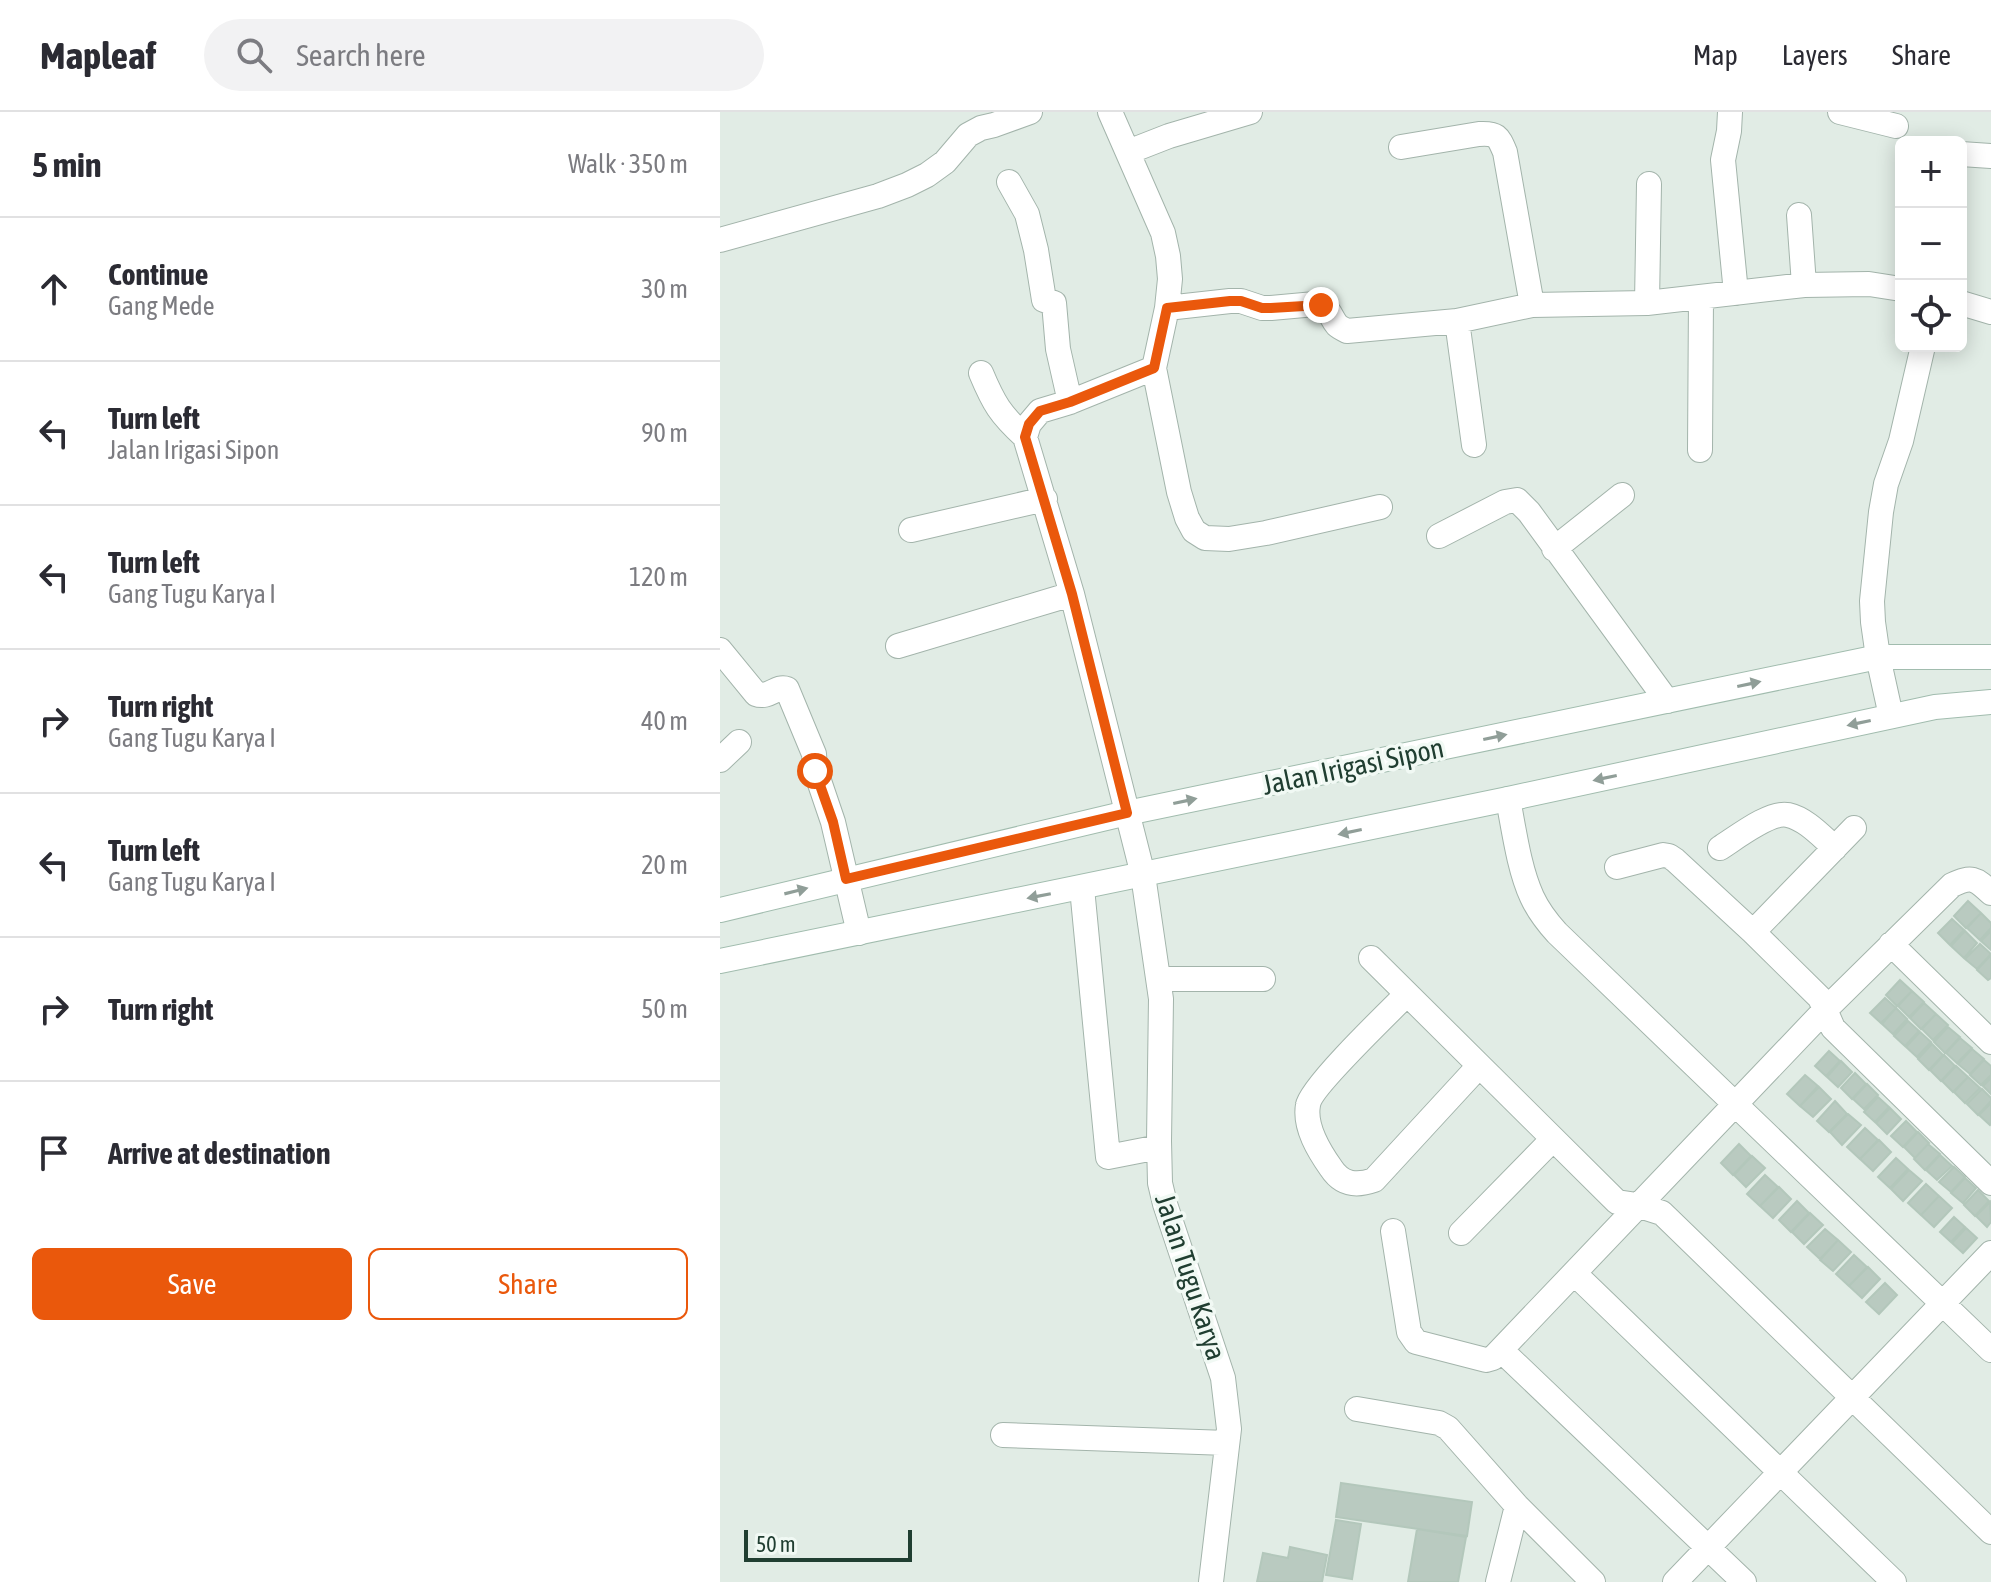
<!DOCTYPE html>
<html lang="en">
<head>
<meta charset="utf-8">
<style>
	:root { --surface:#fff; --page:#f2f2f3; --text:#2b2b33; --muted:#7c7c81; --line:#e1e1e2; --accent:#ea580c }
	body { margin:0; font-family:"Asap Condensed",sans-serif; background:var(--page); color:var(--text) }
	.controls { position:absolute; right:24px; top:24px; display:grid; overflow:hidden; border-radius:12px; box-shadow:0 4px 20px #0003 }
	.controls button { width:72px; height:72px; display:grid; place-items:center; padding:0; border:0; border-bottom:2px solid var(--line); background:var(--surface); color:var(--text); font:40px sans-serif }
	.scale { position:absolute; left:24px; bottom:20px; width:168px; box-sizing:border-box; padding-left:8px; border:4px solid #203e31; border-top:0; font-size:22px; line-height:28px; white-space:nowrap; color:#203e31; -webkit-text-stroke:6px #f1f9f4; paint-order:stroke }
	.stop { position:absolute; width:24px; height:24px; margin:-18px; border:6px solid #ea580c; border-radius:50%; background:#fff }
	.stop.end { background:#ea580c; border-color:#fff; box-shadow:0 2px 8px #0008 }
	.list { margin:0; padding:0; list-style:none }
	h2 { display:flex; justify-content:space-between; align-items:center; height:104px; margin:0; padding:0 32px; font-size:34px }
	h2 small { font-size:26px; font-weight:400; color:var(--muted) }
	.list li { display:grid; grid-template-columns:52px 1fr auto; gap:24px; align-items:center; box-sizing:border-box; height:144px; padding:0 32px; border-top:2px solid var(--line) }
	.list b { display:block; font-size:30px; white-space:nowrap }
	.list p { margin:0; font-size:26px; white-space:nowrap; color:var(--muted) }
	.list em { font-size:26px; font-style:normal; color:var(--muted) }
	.actions { display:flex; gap:16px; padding:24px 32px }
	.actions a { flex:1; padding:18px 0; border:2px solid var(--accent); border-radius:12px; text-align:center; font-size:28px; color:var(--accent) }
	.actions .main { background:var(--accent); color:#fff }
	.icon { flex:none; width:44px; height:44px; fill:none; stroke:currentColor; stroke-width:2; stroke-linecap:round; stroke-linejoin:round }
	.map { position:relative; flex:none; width:1271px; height:1470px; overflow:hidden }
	header { display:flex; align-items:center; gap:48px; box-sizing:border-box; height:112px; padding:0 40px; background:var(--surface); border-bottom:2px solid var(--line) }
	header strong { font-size:38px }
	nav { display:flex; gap:44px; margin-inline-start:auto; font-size:28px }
	.search { width:560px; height:72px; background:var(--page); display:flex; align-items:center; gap:20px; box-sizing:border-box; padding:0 28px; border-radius:44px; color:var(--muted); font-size:30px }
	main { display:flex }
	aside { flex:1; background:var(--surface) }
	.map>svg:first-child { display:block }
	.building { fill:#b9cac0; stroke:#b3c7bb; stroke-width:2 }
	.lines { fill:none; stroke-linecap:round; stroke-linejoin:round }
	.street-casing { stroke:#a3b4ab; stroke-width:26 }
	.secondary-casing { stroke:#a1bcae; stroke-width:26 }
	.street { stroke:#fff; stroke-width:24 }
	.secondary { stroke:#fff; stroke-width:24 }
	.oneway { fill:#909e98 }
	.route { stroke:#ea580c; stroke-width:10 }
	.labels { text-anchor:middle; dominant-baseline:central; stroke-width:7; stroke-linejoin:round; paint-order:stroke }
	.street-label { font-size:28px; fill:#203e31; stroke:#f1f9f4 }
</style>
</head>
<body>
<header>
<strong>Mapleaf</strong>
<div class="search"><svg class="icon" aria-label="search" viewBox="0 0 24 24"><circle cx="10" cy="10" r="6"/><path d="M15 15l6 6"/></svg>Search here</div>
<nav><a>Map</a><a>Layers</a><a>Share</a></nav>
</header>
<main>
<aside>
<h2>5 min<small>Walk · 350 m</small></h2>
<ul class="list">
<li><svg class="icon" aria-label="ahead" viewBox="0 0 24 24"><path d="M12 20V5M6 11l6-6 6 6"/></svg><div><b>Continue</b><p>Gang Mede</p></div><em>30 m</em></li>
<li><svg class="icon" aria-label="left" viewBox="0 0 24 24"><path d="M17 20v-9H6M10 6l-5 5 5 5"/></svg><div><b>Turn left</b><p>Jalan Irigasi Sipon</p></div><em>90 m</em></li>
<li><svg class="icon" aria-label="left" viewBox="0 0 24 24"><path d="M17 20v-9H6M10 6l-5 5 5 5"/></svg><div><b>Turn left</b><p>Gang Tugu Karya I</p></div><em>120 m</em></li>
<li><svg class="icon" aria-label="right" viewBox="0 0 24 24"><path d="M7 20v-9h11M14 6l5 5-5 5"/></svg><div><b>Turn right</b><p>Gang Tugu Karya I</p></div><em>40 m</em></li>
<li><svg class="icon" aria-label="left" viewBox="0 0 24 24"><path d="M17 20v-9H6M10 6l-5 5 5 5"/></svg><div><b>Turn left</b><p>Gang Tugu Karya I</p></div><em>20 m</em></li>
<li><svg class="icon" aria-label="right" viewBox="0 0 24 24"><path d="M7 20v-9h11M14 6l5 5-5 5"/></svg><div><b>Turn right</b></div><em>50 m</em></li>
<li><svg class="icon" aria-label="arrive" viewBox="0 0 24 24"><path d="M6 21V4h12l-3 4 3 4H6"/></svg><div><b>Arrive at destination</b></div></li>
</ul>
<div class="actions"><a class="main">Save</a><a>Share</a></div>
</aside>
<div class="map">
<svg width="1271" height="1470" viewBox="0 0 1271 1470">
	<rect width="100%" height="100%" fill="#e1ece5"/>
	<!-- building -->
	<path class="building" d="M1248,789L1261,801L1246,816L1234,804Z
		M1261,801L1271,811V816L1260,828L1247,816Z
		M1232,807L1244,818L1230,833L1218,821Z
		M1245,819L1257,831L1244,846L1231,834Z
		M1271,819V838L1261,829Z
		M1260,832L1271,842L1257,857L1245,847Z
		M1271,843V866L1268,868L1257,858Z
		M1180,868L1192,879L1177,894L1166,883Z
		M1192,879L1204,890L1189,905L1178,894Z
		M1165,886L1176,896L1161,911L1150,901Z
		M1204,891L1216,902L1201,917L1190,906Z
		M1176,896L1187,907L1173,922L1162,912Z
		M1216,902L1228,913L1213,928L1202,917Z
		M1188,909L1199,919L1185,934L1174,924Z
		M1228,915L1240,925L1225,941L1214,930Z
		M1200,920L1211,930L1197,945L1186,935Z
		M1240,926L1252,936L1237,951L1226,941Z
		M1212,932L1223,943L1209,958L1198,947Z
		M1252,937L1264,947L1250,962L1238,952Z
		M1109,939L1120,949L1106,964L1095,954Z
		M1224,943L1235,954L1221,969L1210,958Z
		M1264,948L1271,954V963L1261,973L1250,963Z
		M1121,949L1132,960L1118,975L1107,965Z
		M1236,954L1248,965L1233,980L1222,969Z
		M1135,961L1146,972L1132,987L1121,976Z
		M1085,963L1098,974L1080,994L1067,982Z
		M1248,965L1260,976L1245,991L1234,980Z
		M1271,966V982L1263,974Z
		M1147,972L1158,983L1144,997L1133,987Z
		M1099,975L1111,987L1093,1005L1080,994Z
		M1262,977L1271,986V989L1258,1003L1247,992Z
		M1158,985L1169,995L1155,1010L1144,1000Z
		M1115,989L1127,1002L1109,1020L1097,1009Z
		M1271,991V1012L1270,1013L1259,1003Z
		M1170,996L1181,1007L1167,1022L1156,1011Z
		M1128,1002L1141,1013L1122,1033L1110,1020Z
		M1186,1009L1197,1020L1183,1035L1171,1024Z
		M1145,1016L1158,1028L1140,1047L1127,1035Z
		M1198,1020L1209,1031L1195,1046L1184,1035Z
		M1159,1028L1171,1040L1153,1059L1140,1047Z
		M1019,1032L1031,1044L1013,1063L1001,1051Z
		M1208,1032L1220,1042L1205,1058L1194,1047Z
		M1220,1043L1232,1054L1217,1068L1206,1058Z
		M1032,1044L1045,1056L1026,1075L1014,1063Z
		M1176,1046L1188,1057L1170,1076L1158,1065Z
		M1234,1055L1245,1065L1231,1080L1219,1070Z
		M1189,1058L1202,1069L1183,1089L1171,1077Z
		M1045,1063L1058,1075L1040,1094L1027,1082Z
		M1245,1066L1256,1076L1243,1091L1231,1081Z
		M1206,1072L1219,1084L1201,1103L1188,1091Z
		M1059,1075L1071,1087L1053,1106L1040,1094Z
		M1258,1078L1269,1089L1255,1104L1244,1093Z
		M1219,1084L1232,1096L1214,1115L1201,1103Z
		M1077,1089L1089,1101L1071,1120L1059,1108Z
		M1270,1090L1271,1110L1267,1115L1256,1104Z
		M1090,1101L1103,1113L1084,1132L1072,1120Z
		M1234,1105L1245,1115L1231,1130L1220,1120Z
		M1246,1116L1257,1126L1243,1141L1232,1131Z
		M1105,1117L1118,1128L1100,1147L1087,1135Z
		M1118,1128L1131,1140L1113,1159L1100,1148Z
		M1134,1143L1147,1155L1129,1174L1116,1162Z
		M1148,1155L1160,1167L1142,1186L1129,1174Z
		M1165,1171L1177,1183L1159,1202L1146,1190Z
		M621,1371L752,1390L747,1424L616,1405Z
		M616,1408L641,1412L632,1467L606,1463Z
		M697,1417L746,1425L738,1470H688Z
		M570,1435L607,1443L602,1470H537L543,1441L568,1446Z"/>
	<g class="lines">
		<!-- street casing -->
		<g class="street-casing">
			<path id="street" d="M390,0L443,121L448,144L450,167L447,196L434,256L459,380L467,406L474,419L485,426L509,427L546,421L660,395
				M1010,0L1009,19L1003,48L1016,181
				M1120,0L1176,14
				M681,35L759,22C777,21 778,24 785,40L812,193
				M408,40L449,24L530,0
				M1241,42L1271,44
				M289,70L307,102L316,138L324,188L334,191L338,237L350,290
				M1079,103L1084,173
				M0,128L158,84L187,73L207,63L225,50L248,23L261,16L274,13L310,0
				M927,191L929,72
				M1241,191L1271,200
				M447,196L510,189H521L542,196H551L595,192C610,194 609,203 617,213C618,214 625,218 627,219L737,209L812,193L927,191L1084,173L1149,172L1181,177
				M737,209L754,333
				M434,256L350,290L320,299L309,312L305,325L352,482L423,763L441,887L439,1029L440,1071L445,1092L503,1266L509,1317L491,1470
				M261,261C274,292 280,302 305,325
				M980,338L981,185
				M191,418L325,387
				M719,424L785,390L797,388L809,400L947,589
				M834,437L902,383
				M178,534L352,482
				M0,538L36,582C49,587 56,573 67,577L94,642L95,657L113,710L139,821
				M1171,604L1158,545L1153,510L1152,489L1161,400L1166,372L1181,329L1203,234
				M0,648L19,630
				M788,687C794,718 799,757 812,785C818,798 827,810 837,821L1271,1238
				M1000,736C1016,726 1050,699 1068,703C1086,707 1101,724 1115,736
				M897,755L943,743L949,744L955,748L1033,820L1100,886L1113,916L1271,1071
				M362,776L388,1045L439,1035
				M1033,820L1134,716
				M1171,832L1271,930
				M651,846L897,1090L917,1093L942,1101L1271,1420
				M439,867H543
				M687,882C670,899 590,976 588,993C584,1015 599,1039 611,1056C622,1073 637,1074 654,1068L759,954
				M673,1119L689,1220L696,1230L766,1248L773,1246L1105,898L1232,773C1252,764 1255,766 1271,781
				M741,1121L833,1027
				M854,1161L1174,1470
				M781,1238L1024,1470
				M637,1297L719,1311L728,1316L797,1394L873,1470
				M283,1323L507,1331
				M778,1470L797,1394
				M955,1470L1271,1141"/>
		</g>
		<!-- secondary casing -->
		<g class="secondary-casing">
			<path id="secondary" d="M0,798L407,701L1158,545H1271
				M0,849L788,687L1215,595L1271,590"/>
		</g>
		<!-- street -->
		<use href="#street" class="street"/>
		<!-- secondary -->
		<use href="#secondary" class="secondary"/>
	</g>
	<!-- one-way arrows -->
	<defs><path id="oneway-solid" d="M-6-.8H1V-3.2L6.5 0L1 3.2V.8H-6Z" transform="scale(2)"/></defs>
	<g class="oneway">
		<use href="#oneway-solid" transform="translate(1029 572) rotate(-12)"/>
		<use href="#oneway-solid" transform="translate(1139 611) rotate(168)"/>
		<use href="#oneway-solid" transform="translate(775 625) rotate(-12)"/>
		<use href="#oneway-solid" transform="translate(885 666) rotate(168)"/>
		<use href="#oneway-solid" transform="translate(465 689) rotate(-12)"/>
		<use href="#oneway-solid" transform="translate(630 720) rotate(168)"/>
		<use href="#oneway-solid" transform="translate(76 779) rotate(-14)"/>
		<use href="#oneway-solid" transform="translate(319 784) rotate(169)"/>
	</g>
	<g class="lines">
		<!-- route -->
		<path class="route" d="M95,659L113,710L126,767L407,701L352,482L305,325L309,312L320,299L350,290L434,256L447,196L510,189H521L542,196H551L601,193"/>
	</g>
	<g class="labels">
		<!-- street labels -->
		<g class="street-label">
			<text transform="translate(633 654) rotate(-12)">Jalan Irigasi Sipon</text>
			<text transform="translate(471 1165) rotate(72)">Jalan Tugu Karya</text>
		</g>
	</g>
</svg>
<div class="controls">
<button>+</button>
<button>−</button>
<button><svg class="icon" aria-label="locate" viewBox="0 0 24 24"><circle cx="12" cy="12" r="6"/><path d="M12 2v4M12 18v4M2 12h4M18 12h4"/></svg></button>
</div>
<div class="scale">50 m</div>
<div class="stop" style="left:95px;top:659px"></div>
<div class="stop end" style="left:601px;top:193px"></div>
</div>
</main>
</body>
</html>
